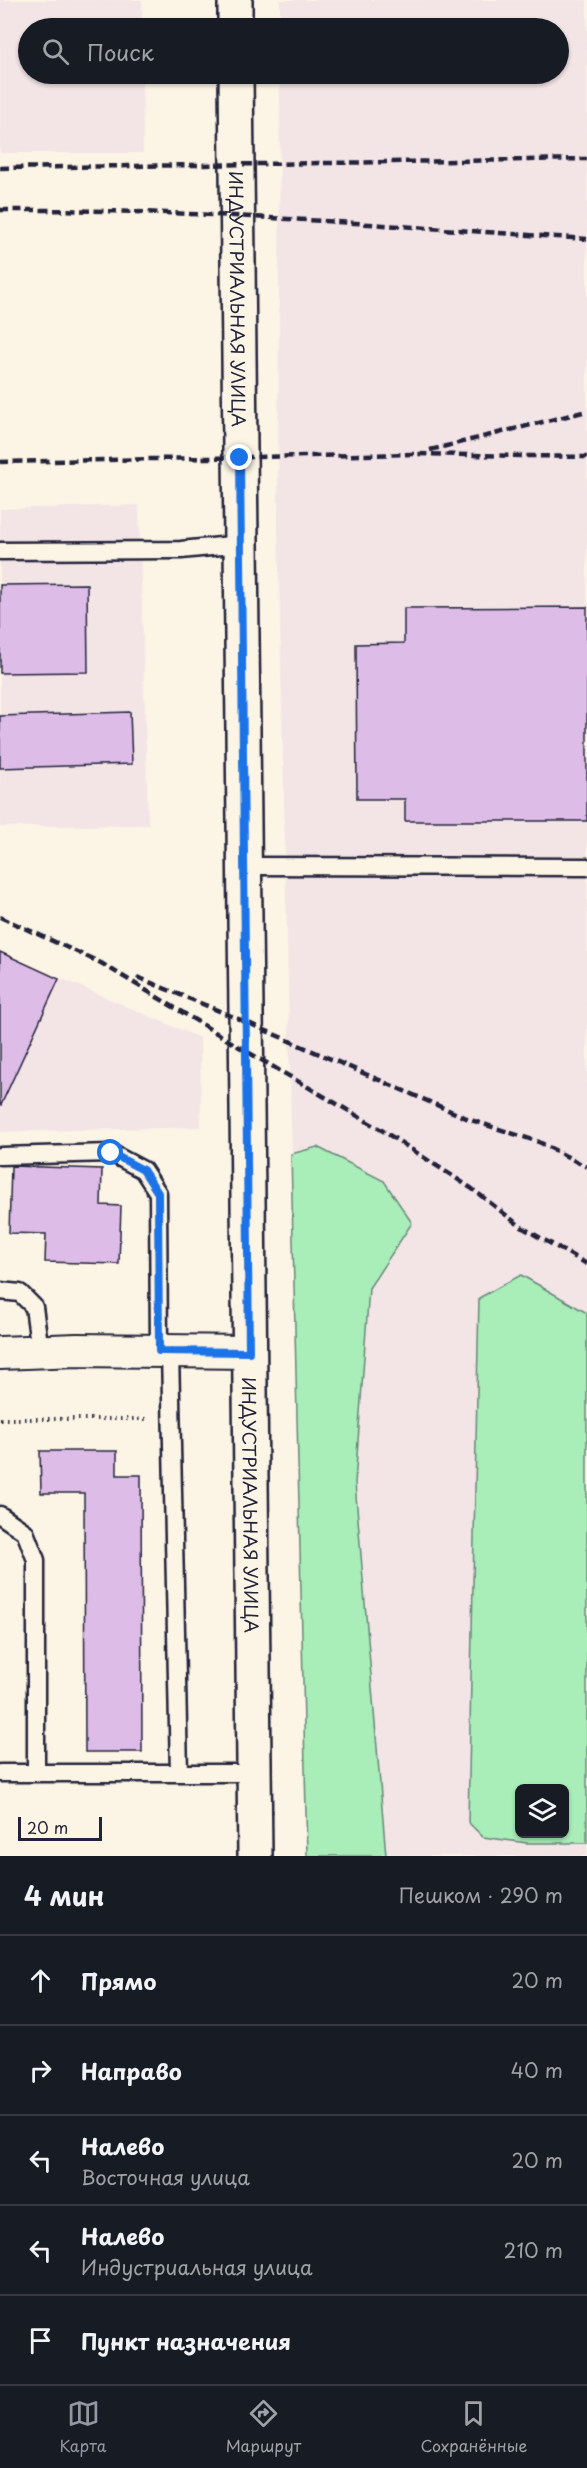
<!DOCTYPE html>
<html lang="ru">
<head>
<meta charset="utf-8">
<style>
	:root { --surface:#171b24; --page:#20242c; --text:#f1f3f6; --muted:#9ea1a6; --line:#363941; --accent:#9495a2 }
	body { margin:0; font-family:"Playpen Sans",sans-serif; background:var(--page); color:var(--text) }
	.controls { position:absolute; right:18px; bottom:18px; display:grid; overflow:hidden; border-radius:9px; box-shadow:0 2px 4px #0004 }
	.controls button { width:54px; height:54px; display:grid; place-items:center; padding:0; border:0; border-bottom:2px solid var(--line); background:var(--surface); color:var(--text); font:30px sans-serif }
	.scale { position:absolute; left:18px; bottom:15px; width:84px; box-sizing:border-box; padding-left:6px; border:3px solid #22223b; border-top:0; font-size:16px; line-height:21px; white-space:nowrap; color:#22223b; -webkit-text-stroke:4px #fcf5e5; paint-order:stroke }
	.stop { position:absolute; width:18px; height:18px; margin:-14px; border:4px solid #1a73e8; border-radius:50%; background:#fff }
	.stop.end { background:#1a73e8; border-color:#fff; box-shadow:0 2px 6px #0008 }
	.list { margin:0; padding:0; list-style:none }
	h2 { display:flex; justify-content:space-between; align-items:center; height:78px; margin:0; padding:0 24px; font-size:26px }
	h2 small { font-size:20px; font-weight:400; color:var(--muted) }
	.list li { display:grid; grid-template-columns:39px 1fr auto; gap:18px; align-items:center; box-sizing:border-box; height:90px; padding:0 24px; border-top:2px solid var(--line) }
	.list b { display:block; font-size:22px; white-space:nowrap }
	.list p { margin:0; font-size:20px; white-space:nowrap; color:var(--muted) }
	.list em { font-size:20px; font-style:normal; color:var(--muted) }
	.icon { flex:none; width:33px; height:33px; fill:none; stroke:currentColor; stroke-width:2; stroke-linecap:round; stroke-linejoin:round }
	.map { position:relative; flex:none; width:587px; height:1856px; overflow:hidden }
	.search { position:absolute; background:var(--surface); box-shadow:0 2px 4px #0004; left:18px; right:18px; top:18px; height:66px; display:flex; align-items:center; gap:15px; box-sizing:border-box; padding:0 21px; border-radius:33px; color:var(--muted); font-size:22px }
	.sheet { height:528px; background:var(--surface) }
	nav { display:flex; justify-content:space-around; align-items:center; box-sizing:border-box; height:84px; border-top:2px solid var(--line); background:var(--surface); font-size:16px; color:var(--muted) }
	nav a { display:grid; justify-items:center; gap:3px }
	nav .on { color:var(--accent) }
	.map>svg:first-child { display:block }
	.built { fill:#f3e4e6; fill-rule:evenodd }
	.green { fill:#a9edb8; stroke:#66887a; stroke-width:1.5; fill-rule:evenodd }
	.building { fill:#ddbce8; stroke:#22223b; stroke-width:1.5 }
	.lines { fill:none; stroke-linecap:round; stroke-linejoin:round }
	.lane-casing { stroke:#22223b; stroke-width:21 }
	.street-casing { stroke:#22223b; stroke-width:36 }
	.secondary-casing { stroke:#22223b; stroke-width:38 }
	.path { stroke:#22223b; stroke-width:4; stroke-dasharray:1.5 4.5; stroke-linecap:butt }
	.lane { stroke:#fcf5e5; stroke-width:16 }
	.street { stroke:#fcf5e5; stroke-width:32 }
	.secondary { stroke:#fcf5e5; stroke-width:33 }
	.rail { stroke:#22223b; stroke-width:4.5; stroke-dasharray:9 4.5; stroke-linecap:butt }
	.route { stroke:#1a73e8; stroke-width:8 }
	.labels { text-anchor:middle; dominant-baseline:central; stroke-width:4.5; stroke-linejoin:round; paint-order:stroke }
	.street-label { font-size:18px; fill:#22223b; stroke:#fcf5e5 }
</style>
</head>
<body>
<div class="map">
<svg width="587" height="1856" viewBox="0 0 587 1856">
	<rect width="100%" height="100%" fill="#fcf5e5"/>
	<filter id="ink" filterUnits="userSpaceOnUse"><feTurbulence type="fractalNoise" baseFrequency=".0167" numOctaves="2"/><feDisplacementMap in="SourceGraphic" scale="12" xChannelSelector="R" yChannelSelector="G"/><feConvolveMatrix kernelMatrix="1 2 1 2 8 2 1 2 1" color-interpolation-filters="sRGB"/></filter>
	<g filter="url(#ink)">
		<!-- built -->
		<path class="built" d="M0,0H142V28H28V74H142L143,153H0Z
			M280,0H587V1856H307L278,524L280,74H558V28H280ZM520,1788H564V1834H520Z
			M139,505L148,825L0,827V509Z
			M0,952L200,1038L201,1127L0,1132Z"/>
		<!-- green -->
		<path class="green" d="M317,1147L384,1181L412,1223L369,1288L355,1483L386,1856H307L291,1154Z
			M521,1275L587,1313V1843H527L483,1837L468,1822L479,1298ZM520,1788H564V1834H520Z"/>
		<!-- building -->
		<path class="building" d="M87,584L88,672L0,673V585Z
			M587,607V821H405V799H357L356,644L404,643V608Z
			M130,712L132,764L0,768V716Z
			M0,952L59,979L1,1105H0Z
			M11,1166L102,1169L101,1205L121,1206L119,1264L45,1262L46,1234L9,1233Z
			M40,1451H117V1475H141L142,1752H85L84,1493H41Z"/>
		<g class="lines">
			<!-- lane casing -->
			<g class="lane-casing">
				<path id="lane" d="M0,551L181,550L241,544
					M244,866L587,867
					M0,1156L111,1153L143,1170L158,1193L159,1351
					M0,1291L20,1293L34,1307L40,1351
					M170,1351L179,1773
					M0,1515L25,1532L36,1560V1773
					M0,1773H254"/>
			</g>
			<!-- street casing -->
			<g class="street-casing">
				<path id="street" d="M0,1353L77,1350L249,1352"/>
			</g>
			<!-- secondary casing -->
			<g class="secondary-casing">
				<g id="secondary">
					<path d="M235,0V28"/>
					<path id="s1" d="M236,74L255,1856"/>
				</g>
			</g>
			<!-- path -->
			<path class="path" d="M0,1419H150"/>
			<!-- lane -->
			<use href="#lane" class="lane"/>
			<!-- street -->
			<use href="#street" class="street"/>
			<!-- secondary -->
			<use href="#secondary" class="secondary"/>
			<!-- rail -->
			<path class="rail" d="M0,168L587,159
				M0,210C196,209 392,226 587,239
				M430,450L587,411
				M0,462L412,454L587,457
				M0,917L101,963L246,1051L380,1129L471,1188L523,1228L587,1264
				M137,977L246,1022L471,1120L539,1142L587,1167"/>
		</g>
	</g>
	<g class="lines" filter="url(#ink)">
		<!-- route -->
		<path class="route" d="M111,1153L143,1170L158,1193L159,1351L249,1352L240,458"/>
	</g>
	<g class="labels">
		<!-- street labels -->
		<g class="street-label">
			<text stroke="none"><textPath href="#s1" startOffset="225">ИНДУСТРИАЛЬНАЯ УЛИЦА</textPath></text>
			<text stroke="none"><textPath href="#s1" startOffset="1431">ИНДУСТРИАЛЬНАЯ УЛИЦА</textPath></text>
		</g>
	</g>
</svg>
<div class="controls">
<button><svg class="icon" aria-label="layers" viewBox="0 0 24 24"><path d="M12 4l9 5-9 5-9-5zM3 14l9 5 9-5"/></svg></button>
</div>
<div class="scale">20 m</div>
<div class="stop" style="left:111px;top:1153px"></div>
<div class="stop end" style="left:240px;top:458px"></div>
<div class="search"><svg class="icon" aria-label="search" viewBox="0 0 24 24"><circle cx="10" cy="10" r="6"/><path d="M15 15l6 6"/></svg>Поиск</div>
</div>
<section class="sheet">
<h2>4 мин<small>Пешком · 290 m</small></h2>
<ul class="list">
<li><svg class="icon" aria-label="ahead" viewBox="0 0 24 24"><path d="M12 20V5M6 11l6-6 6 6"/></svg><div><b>Прямо</b></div><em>20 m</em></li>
<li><svg class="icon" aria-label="right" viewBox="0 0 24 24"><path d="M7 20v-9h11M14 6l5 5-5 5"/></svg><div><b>Направо</b></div><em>40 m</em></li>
<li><svg class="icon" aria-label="left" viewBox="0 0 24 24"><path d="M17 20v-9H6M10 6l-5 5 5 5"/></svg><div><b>Налево</b><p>Восточная улица</p></div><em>20 m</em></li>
<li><svg class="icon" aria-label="left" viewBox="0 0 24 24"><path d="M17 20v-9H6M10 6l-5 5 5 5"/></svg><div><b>Налево</b><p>Индустриальная улица</p></div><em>210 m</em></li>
<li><svg class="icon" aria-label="arrive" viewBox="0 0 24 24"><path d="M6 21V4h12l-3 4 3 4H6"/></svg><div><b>Пункт назначения</b></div></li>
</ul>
</section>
<nav>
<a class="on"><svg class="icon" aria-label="map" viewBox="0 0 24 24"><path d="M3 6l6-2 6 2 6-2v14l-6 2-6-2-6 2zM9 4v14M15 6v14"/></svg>Карта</a>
<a><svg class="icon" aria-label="directions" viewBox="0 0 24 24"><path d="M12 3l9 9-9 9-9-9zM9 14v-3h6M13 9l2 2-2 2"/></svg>Маршрут</a>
<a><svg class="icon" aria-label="saved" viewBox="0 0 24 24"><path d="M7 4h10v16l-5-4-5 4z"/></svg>Сохранённые</a>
</nav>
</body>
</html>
